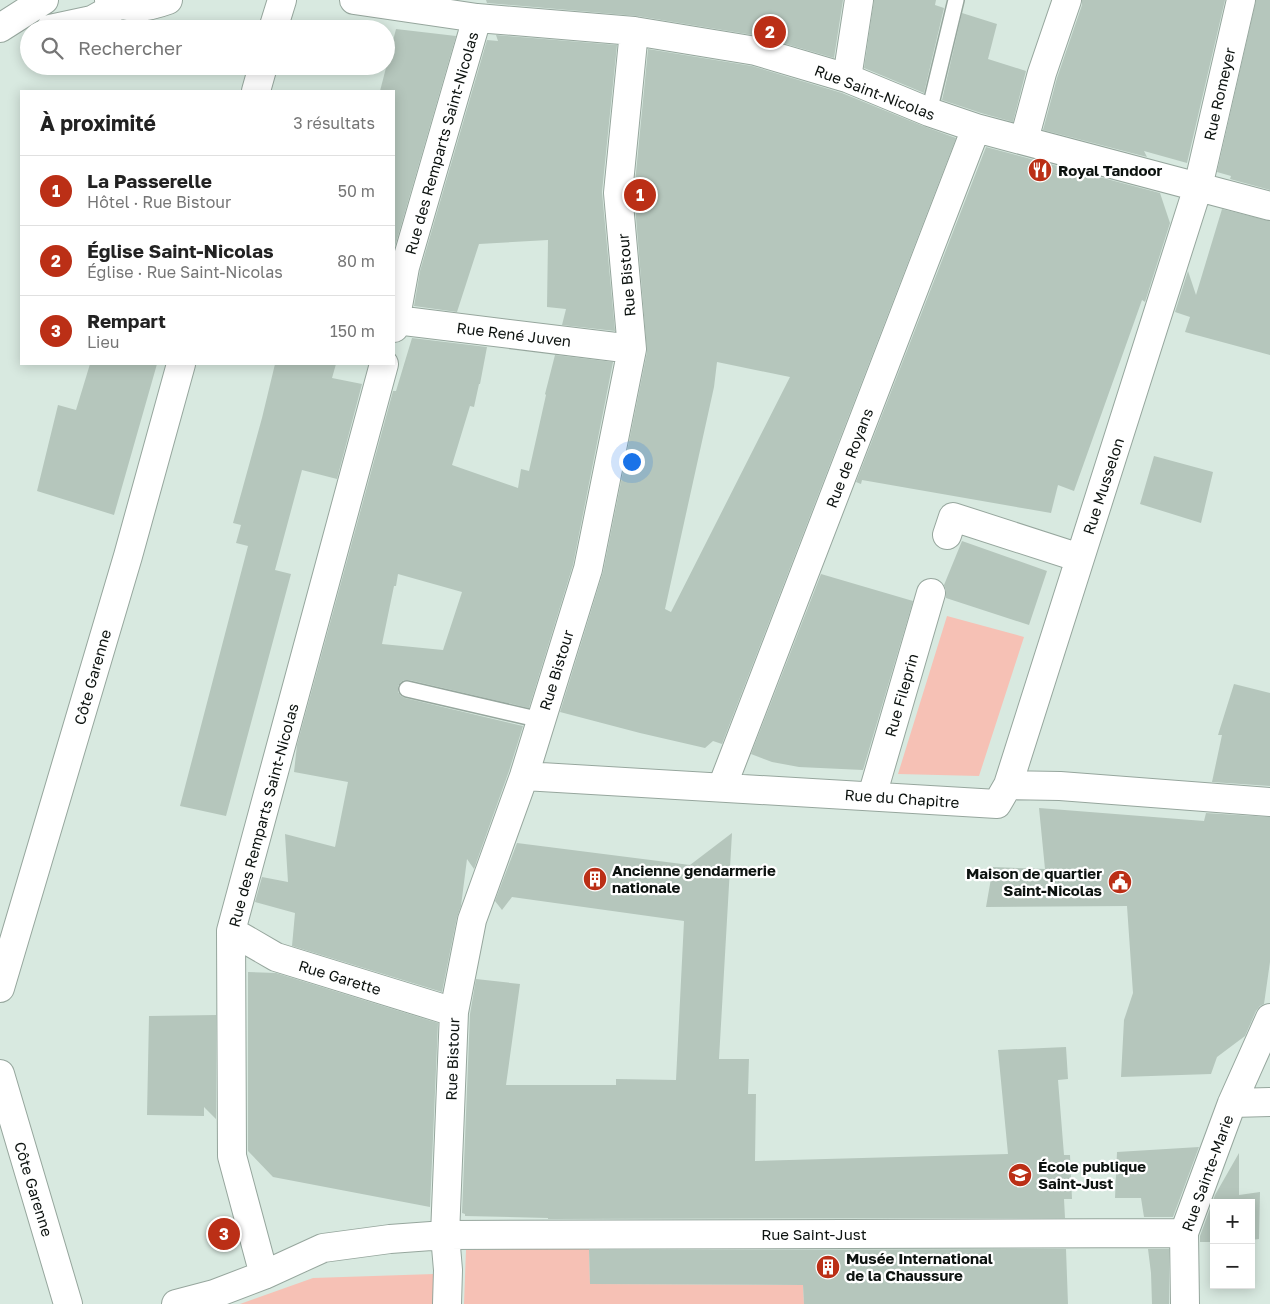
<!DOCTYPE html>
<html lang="fr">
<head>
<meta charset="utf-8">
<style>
	:root { --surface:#fff; --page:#f2f2f2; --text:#222; --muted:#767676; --line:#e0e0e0; --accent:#bb2f16 }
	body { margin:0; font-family:"Golos Text",sans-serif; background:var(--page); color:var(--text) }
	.controls { position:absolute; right:15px; bottom:15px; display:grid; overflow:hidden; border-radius:0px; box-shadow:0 2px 12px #0003 }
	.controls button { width:45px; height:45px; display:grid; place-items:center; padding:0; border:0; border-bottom:1px solid var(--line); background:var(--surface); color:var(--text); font:25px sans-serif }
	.you { position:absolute; left:631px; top:461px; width:18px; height:18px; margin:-12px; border:4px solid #fff; border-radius:50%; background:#1a73e8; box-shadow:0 0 0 8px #1a73e833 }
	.badge { display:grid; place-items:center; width:32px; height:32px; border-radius:50%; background:var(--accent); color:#fff; font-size:16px; font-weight:700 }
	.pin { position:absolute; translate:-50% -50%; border:2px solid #fff; box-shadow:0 1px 5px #0006 }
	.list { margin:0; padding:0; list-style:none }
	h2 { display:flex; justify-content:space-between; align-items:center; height:65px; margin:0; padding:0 20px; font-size:21px }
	h2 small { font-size:16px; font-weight:400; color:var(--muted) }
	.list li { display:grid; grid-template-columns:32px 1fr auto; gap:15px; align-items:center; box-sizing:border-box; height:70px; padding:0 20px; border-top:1px solid var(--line) }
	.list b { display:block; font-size:19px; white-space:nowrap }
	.list p { margin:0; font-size:16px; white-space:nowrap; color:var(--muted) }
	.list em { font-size:16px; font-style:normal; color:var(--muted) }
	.icon { flex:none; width:28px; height:28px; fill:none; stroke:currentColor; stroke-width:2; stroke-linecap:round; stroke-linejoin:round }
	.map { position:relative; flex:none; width:1270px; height:1304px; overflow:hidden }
	.search { position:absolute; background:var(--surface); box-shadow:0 2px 12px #0003; left:20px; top:20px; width:375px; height:55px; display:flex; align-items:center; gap:12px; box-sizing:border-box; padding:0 18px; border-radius:28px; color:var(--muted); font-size:19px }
	.panel { position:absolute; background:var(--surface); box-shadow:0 2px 12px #0003; left:20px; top:90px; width:375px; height:275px; border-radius:0px }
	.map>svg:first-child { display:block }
	.green { fill:#f6c1b5 }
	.building { fill:#b5c6bc; fill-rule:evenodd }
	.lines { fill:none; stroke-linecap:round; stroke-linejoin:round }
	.service-casing { stroke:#96a69d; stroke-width:18 }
	.minor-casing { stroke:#96a69d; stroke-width:30 }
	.primary-casing { stroke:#96a69d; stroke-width:30 }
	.service { stroke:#fff; stroke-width:15 }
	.minor { stroke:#fff; stroke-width:28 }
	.primary { stroke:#fff; stroke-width:28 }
	.labels { text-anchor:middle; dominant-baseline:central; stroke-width:4.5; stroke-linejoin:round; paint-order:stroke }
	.street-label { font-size:15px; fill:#0d1310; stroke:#fff }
	.poi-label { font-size:15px; font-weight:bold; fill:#0d1310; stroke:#fff; text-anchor:start }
</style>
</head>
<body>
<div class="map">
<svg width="1270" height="1304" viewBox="0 0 1270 1304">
	<rect width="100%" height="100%" fill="#d8e9e0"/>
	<!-- green -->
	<path class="green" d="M947,616L1024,637L979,776L898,774Z
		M589,1248L590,1284L803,1285L804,1304H464L466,1250Z
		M434,1274L437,1304H240L313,1278Z"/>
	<!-- building -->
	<path class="building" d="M486,0H843L834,58L759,36L637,16L487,3Z
		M874,0H936L935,5L944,8L924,93L864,68Z
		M1082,0H1225L1187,163L1144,151L1147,157L1043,130L1057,78L1082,5Z
		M1256,0H1270V190L1230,179L1231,176L1217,172Z
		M962,13L997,24L988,59L1026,71L1013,122L981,113L942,100Z
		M396,29L456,36L394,250V91H380Z
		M496,35L617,45L602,192L615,331L562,325L566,309L547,307L548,240L479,244L457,312L414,306L420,271L487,40L498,41Z
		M648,49L752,66L842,93L923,126L956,138L722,744L713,741L705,748L640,733L560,712L603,572L647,352L634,193ZM717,362L790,377L671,612L665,609L714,387Z
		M986,147L1160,193L1170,223L1145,302L1142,300L1074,491L1058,485L1051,513L862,480L861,484L856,482Z
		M1222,209L1270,221V355L1185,332L1190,317L1175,312L1188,271L1196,295Z
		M412,338L487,347L480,384H479L474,407L470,406L452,465L518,488L521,469L529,471L546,395L545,394L555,355L613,362L573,565L529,708L409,680H404L401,682L398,686V692L401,696L405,698L523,726L509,771L474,869L467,859L461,906L457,917L442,992L292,946L295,913L255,902L262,877L288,882L285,834L335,847L348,782L294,772L297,745L393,391H396ZM398,574L462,592L443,650L382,644L394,586H396Z
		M90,364H157L114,515L37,491L58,405L76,410Z
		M275,364H336L332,378L362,384L337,479L302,470L275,570L291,574L226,816L180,806L248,546L236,543L241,525L233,523L262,418Z
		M1154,456L1213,472L1201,523L1140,504Z
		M962,541L1047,571L1029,625L946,598V590L944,585Z
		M821,574L913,601L863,770L799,767L772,762L751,754Z
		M1234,684L1270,693V786L1212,782L1222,735H1218Z
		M1039,808L1204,821L1206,813L1270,817V962L1264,1004L1260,1006L1256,1011L1245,1036L1217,1057L1211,1074L1121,1077L1124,1020L1133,993L1127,906L986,907L993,867L1045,869Z
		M732,833L719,1059H749L748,1094H756L755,1161L1008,1154L998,1050L1066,1047L1068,1079L1058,1080L1064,1155H1070L1072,1199H1064L1065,1218L548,1219V1218L465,1216V1214L462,1213L470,1014L476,979L520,984L506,1085H616V1079L676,1080L684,921L512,897L502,910L495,901L517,843L690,865Z
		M248,972L276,973L438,1023L430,1207L273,1177L248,1151Z
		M216,1015V1119L204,1107V1116L147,1115L149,1016Z
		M1199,1147L1173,1217H1144L1141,1198H1115L1117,1152Z
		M1239,1153V1195L1260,1192L1259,1239L1251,1240V1203H1214V1242H1200V1236L1215,1195Z
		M1066,1249L1068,1304H804L803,1285L590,1284L589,1250Z
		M1148,1249H1169V1304H1152L1151,1273Z"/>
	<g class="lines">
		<!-- service casing -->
		<g class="service-casing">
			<path id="service" d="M929,112L956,0
				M407,689L541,720"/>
		</g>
		<!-- minor casing -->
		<g class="minor-casing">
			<path id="minor" d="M354,0L477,18L634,31L756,51L847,78L929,112L976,128L1270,206
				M273,29L282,0
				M847,78L859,0
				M256,91L263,66
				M1024,140L1042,73L1067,0
				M396,320L632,349
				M394,328L405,267L477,18
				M947,535L953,517L1080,558
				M524,776L997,804L1008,785L1198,187L1241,0
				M1008,785L1060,786L1270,802
				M722,787L976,128
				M872,796L931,593
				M231,931L276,957L454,1012
				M0,988L128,556L181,364
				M0,1074L68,1304
				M1232,1103L1270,1102
				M264,1275L232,1156L231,931L384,364
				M176,1304L214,1294L264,1275L323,1248L390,1239L445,1235L1184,1233
				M447,1304L448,1270L445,1235L454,1012L472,920L524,776L588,569L632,349L618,193L634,31
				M1185,1304L1184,1233L1232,1103L1270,1018"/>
		</g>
		<!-- primary casing -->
		<g class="primary-casing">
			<path id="primary" d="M109,0C130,10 146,8 168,0
				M0,28L44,0
				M50,29L92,20L119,5"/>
		</g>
		<!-- service -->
		<use href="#service" class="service"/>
		<!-- minor -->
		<use href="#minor" class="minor"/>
		<!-- primary -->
		<use href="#primary" class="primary"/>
	</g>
	<!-- icons -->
	<defs>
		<g id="restaurant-disc" transform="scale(1.25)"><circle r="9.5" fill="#bb2f16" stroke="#fff"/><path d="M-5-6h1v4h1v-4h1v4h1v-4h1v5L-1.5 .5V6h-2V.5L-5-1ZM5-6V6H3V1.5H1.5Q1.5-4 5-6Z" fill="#fff"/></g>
		<g id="building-disc" transform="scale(1.25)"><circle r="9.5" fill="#bb2f16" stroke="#fff"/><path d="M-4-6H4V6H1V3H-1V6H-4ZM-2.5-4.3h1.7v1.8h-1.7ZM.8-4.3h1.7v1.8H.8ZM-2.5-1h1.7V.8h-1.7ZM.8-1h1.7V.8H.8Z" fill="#fff"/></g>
		<g id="civic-disc" transform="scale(1.25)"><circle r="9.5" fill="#bb2f16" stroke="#fff"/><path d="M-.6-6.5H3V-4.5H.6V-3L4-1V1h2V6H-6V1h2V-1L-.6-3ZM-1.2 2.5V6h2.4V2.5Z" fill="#fff"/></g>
		<g id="school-disc" transform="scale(1.25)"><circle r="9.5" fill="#bb2f16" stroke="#fff"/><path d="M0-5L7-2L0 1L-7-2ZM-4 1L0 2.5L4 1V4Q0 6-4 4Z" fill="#fff"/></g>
	</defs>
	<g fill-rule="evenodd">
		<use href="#restaurant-disc" x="1040" y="170"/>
		<use href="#building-disc" x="595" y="879"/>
		<use href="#civic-disc" x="1120" y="882"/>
		<use href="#school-disc" x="1020" y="1175"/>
		<use href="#building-disc" x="828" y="1267"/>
	</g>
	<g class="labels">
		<!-- street labels -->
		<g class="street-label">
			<text transform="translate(875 92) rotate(21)">Rue Saint-Nicolas</text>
			<text transform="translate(1219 94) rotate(-77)">Rue Romeyer</text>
			<text transform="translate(441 143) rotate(-74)">Rue des Remparts Saint-Nicolas</text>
			<text transform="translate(626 275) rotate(-95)">Rue Bistour</text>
			<text transform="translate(514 334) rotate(7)">Rue René Juven</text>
			<text transform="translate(849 458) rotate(-69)">Rue de Royans</text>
			<text transform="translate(1103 486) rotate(-72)">Rue Musselon</text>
			<text transform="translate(556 670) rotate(-73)">Rue Bistour</text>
			<text transform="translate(92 677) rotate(-74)">Côte Garenne</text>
			<text transform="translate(901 695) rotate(-74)">Rue Fileprin</text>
			<text transform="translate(902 798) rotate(4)">Rue du Chapitre</text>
			<text transform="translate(263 815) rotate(-75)">Rue des Remparts Saint-Nicolas</text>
			<text transform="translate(340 977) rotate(17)">Rue Garette</text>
			<text transform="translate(452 1059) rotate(-88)">Rue Bistour</text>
			<text transform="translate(1207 1173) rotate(-70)">Rue Sainte-Marie</text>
			<text transform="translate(34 1189) rotate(73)">Côte Garenne</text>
			<text x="814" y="1234">Rue Saint-Just</text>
		</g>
		<!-- poi labels -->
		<g class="poi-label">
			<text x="1058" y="170">Royal Tandoor</text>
			<text x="612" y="870">Ancienne gendarmerie<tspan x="612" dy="17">nationale</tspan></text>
			<text x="1102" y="873" text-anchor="end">Maison de quartier<tspan x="1102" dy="17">Saint-Nicolas</tspan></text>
			<text x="1038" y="1166">École publique<tspan x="1038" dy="17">Saint-Just</tspan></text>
			<text x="846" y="1258">Musée International<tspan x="846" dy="17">de la Chaussure</tspan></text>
		</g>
	</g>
</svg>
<div class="controls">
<button>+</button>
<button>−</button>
</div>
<div class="you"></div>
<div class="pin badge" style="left:640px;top:195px">1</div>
<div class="pin badge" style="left:770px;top:32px">2</div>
<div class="pin badge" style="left:224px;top:1234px">3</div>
<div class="search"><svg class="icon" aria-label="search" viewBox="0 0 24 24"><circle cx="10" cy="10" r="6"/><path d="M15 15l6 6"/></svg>Rechercher</div>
<section class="panel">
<h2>À proximité<small>3 résultats</small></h2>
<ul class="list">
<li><span class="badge">1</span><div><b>La Passerelle</b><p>Hôtel · Rue Bistour</p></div><em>50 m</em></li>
<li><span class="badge">2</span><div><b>Église Saint-Nicolas</b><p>Église · Rue Saint-Nicolas</p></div><em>80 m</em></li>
<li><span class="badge">3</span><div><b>Rempart</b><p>Lieu</p></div><em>150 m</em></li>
</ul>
</section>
</div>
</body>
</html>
